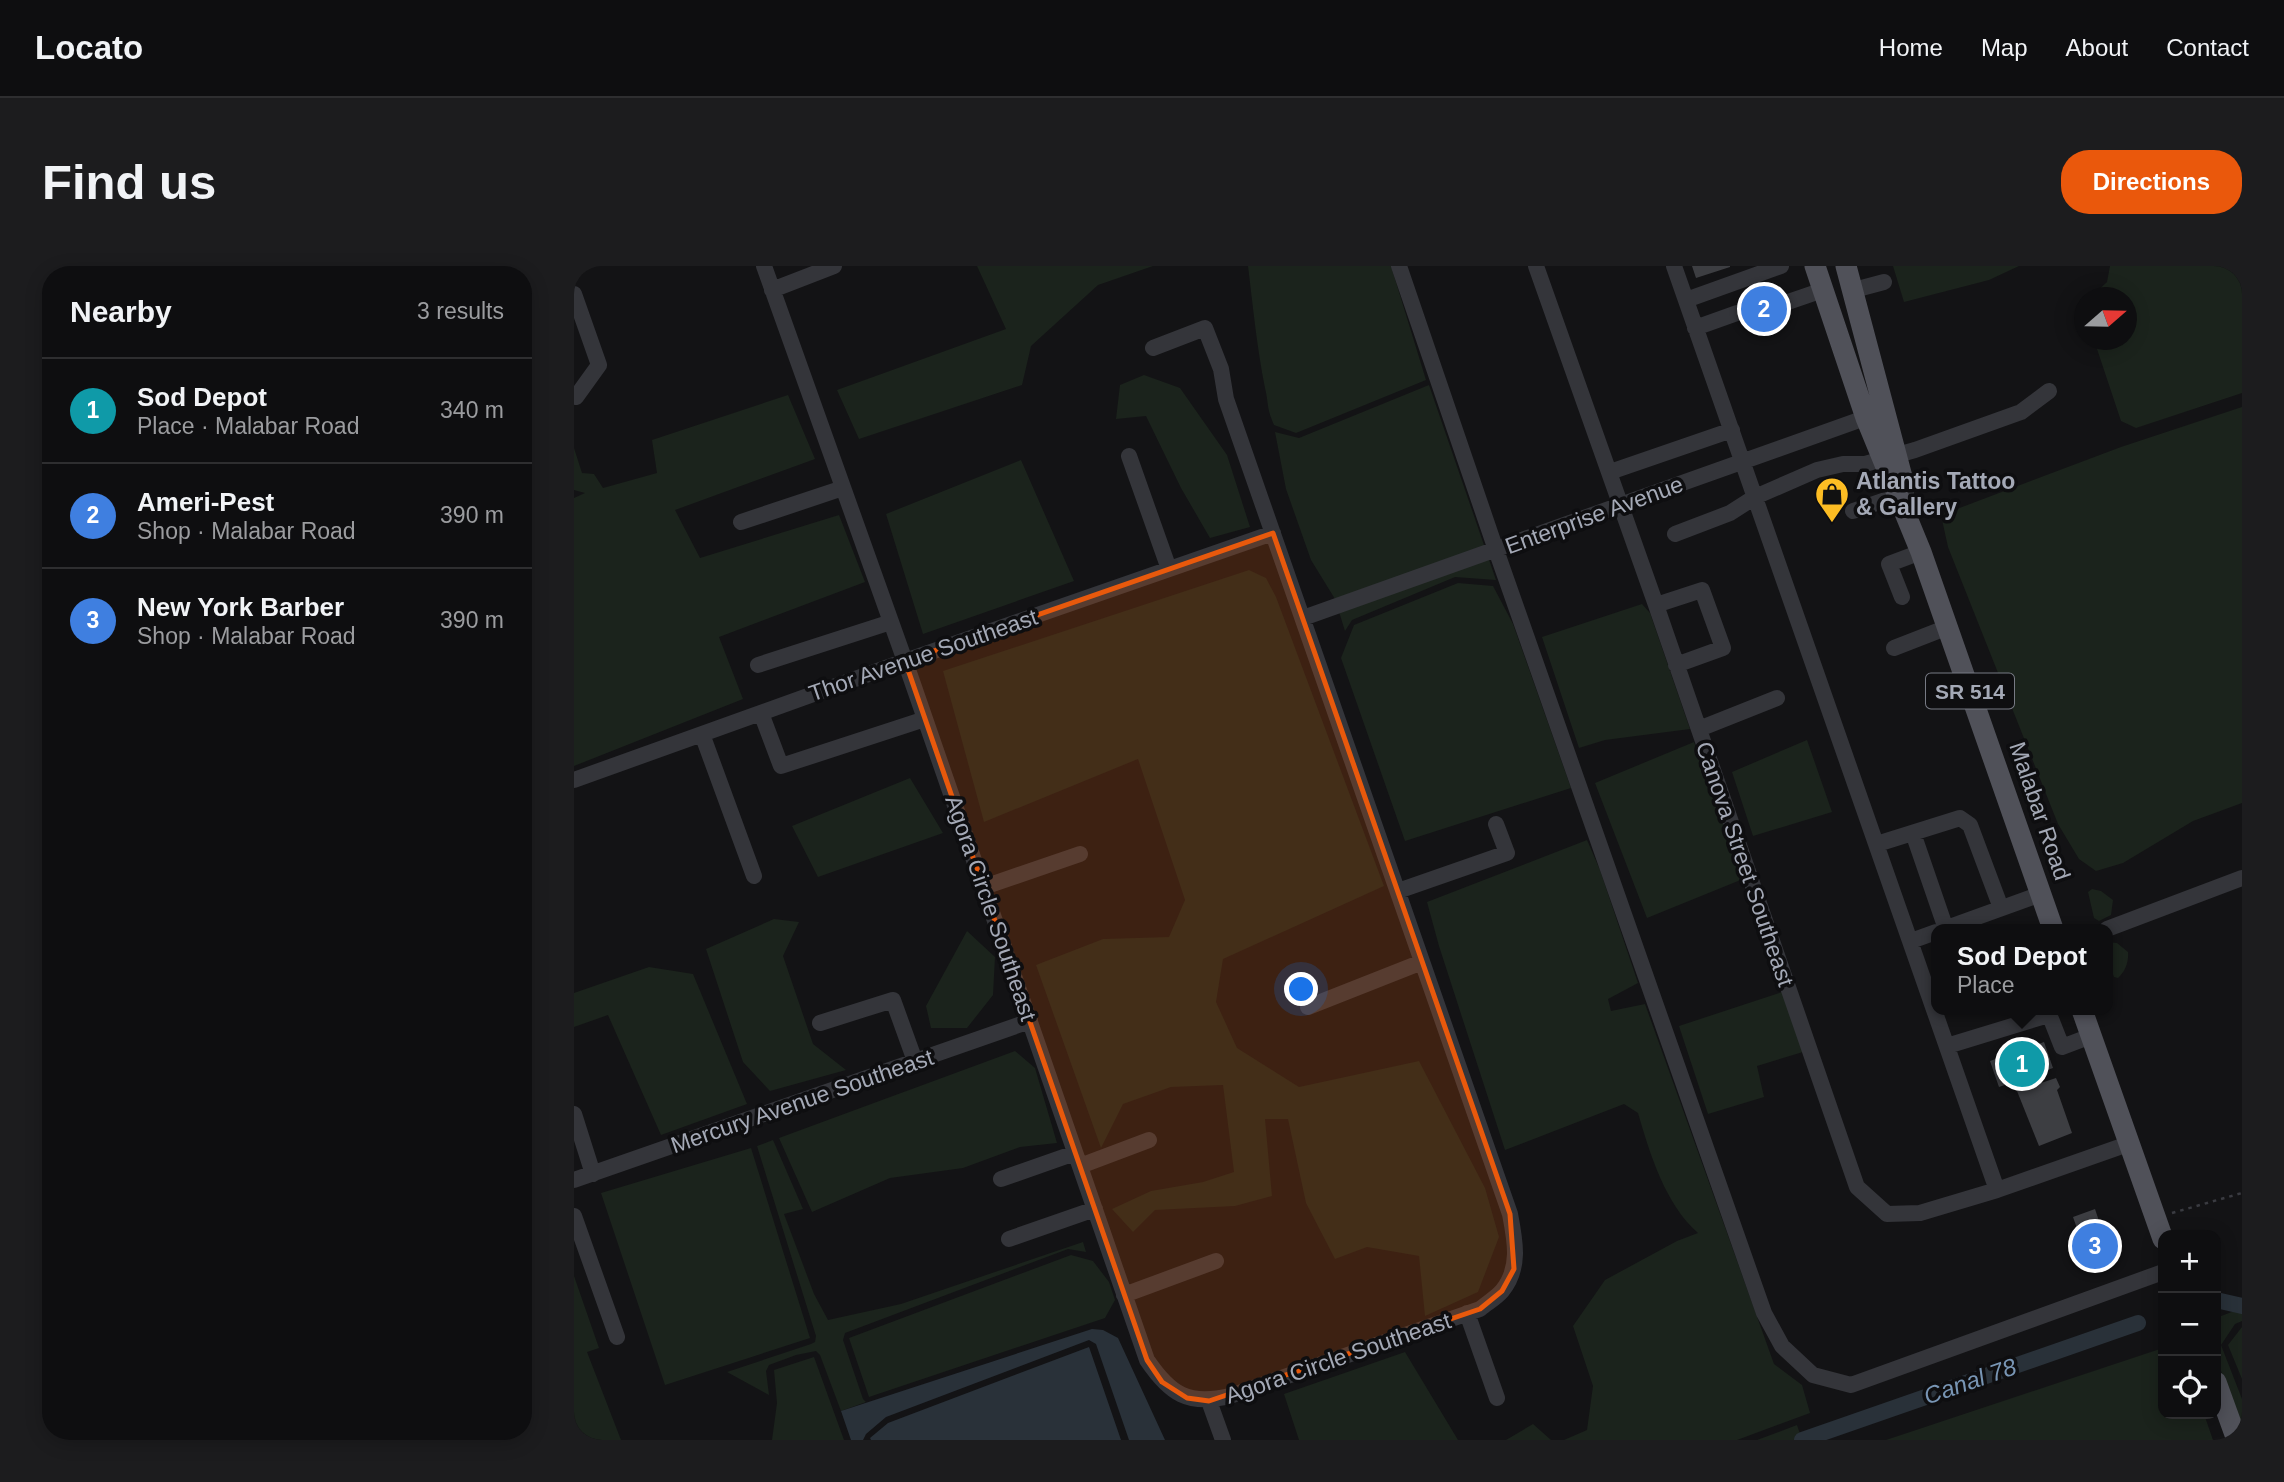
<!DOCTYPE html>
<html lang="en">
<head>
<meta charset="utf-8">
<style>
	:root { --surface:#0e0e10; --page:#1c1c1e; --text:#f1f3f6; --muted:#9b9c9f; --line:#2e2e30; --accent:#ea580c }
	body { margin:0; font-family:Helvetica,sans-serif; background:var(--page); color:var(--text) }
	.controls { position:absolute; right:21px; bottom:21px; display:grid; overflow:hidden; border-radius:14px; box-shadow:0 4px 18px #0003 }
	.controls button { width:63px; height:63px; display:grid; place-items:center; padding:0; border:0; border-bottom:2px solid var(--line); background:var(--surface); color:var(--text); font:35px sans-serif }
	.compass { position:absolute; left:1500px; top:21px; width:63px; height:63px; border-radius:50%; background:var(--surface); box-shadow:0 4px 18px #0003; rotate:70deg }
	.you { position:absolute; left:728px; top:724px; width:24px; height:24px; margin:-18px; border:5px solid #fff; border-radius:50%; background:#1a73e8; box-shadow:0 0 0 10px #1a73e833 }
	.badge { display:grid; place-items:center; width:46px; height:46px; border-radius:50%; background:var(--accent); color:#fff; font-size:23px; font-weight:700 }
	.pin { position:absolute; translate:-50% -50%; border:4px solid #fff; box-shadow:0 2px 7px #0006 }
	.popup { position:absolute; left:1357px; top:658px; width:182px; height:91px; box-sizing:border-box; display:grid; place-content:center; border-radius:14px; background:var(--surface); filter:drop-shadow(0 2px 5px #0005); font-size:23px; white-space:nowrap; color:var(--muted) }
	.popup b { font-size:26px; color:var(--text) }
	.popup::after { content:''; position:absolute; left:50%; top:100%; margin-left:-14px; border:14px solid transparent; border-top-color:var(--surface) }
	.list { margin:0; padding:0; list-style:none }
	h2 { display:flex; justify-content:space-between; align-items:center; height:91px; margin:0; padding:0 28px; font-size:30px }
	h2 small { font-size:23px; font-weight:400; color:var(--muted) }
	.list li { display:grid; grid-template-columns:46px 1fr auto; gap:21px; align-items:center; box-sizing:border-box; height:105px; padding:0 28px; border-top:2px solid var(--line) }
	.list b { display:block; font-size:26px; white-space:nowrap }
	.list p { margin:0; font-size:23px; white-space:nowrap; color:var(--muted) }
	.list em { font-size:23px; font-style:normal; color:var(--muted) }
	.icon { flex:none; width:38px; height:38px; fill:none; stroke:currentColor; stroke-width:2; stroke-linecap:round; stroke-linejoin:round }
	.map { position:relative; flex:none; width:1668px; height:1174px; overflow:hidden; border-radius:28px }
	header { display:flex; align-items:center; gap:42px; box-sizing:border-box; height:98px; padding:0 35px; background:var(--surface); border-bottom:2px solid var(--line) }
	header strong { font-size:33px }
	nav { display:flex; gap:38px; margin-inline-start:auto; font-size:24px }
	.intro { display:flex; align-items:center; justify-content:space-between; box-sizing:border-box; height:168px; padding:0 42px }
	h1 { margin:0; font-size:49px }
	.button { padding:18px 32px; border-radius:28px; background:var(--accent); color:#fff; font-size:24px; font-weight:700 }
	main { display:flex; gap:42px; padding:0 42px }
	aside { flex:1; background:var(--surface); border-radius:28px; box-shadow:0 4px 18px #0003 }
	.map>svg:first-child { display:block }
	.green { fill:#1b231c }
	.water { fill:#293139 }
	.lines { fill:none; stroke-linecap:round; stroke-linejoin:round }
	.canal { stroke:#293139; stroke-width:16 }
	.building { fill:#3d3e42 }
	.path { stroke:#3a3b41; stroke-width:2.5; stroke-dasharray:3.5 5; stroke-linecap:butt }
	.minor { stroke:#34353a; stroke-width:16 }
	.major { stroke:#505159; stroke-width:21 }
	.marked { fill:#e8590c; fill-opacity:0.2; stroke:#e8590c; stroke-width:5; stroke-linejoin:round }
	.labels { text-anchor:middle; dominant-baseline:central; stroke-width:7; stroke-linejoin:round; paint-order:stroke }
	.shield { fill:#0e0e10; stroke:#777a84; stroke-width:2 }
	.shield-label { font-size:21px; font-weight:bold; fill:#a4a9b6 }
	.poi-label { font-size:23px; font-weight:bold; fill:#a4a9b6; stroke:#0e0e10; text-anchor:start }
	.street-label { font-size:23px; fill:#a4a9b6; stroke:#0e0e10 }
	.water-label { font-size:24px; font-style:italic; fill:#7895b4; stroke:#0e0e10 }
</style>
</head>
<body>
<header>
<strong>Locato</strong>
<nav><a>Home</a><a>Map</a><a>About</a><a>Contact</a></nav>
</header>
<div class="intro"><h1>Find us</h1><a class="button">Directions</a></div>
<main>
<aside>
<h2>Nearby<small>3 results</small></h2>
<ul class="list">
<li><span class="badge" style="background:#0f9aa8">1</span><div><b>Sod Depot</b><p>Place · Malabar Road</p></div><em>340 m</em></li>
<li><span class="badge" style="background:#3f7fe0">2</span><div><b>Ameri-Pest</b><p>Shop · Malabar Road</p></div><em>390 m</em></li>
<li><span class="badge" style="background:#3f7fe0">3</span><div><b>New York Barber</b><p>Shop · Malabar Road</p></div><em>390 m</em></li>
</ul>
</aside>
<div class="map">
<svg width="1668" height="1174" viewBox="0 0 1668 1174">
	<rect width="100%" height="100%" fill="#131315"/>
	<!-- green -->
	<path class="green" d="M403,0H579L524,19L457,80L448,119L285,173L263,124L432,63Z
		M674,0H817L852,114L722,167L700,159C692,141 695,138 691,122C683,82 679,41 674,0Z
		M1319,0H1445L1415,14L1330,36Z
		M1536,0H1661L1668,19V127L1562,162L1547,155L1520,74H1552V32L1517,31L1533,16Z
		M570,109L606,122L653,189L676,261L636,272L607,222L572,150L542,153L546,119Z
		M855,119L922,314L881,311L778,354L771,365L761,333L737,294L712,223L701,166L725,172Z
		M214,129L241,193L101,244L126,292L265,249L291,316L145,371L169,433L0,500V232L11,227L0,224V182L8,207L20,208L29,222L83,207L78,174Z
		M1668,141V537L1619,555L1549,597L1522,605L1505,593L1484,558L1374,281L1367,249L1547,181Z
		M447,194L500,315L349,368L312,248Z
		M675,304L692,312L702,331L810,620L649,693L642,736L663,782L725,821L845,795L911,922L925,971L904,1026L851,1050L845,990L793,981L761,993L732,937L714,853H691L698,930L661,940L581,944L559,966L538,943L577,925L629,916L660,906L649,819L597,821L549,838L527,882L462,699L529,673L595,671L611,634L564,493L410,556L369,405Z
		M884,317L919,320L939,358L997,522L831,575L767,392L780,359Z
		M1068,338L1076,347L1116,463L1031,474L1005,482L968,371Z
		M1233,474L1258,546L1179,570L1158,506Z
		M1120,476L1169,613L1073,652L1021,517Z
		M336,512L369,567L244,611L218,560Z
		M1013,574L1026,604L1064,717L1034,733L1037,745L1071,738L1200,1098L1228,1119L1236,1147L1163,1174H990L1013,1164L1019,1120L999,1060L1031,1014L1103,975L1124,967C1091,938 1076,888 1064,847L1050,838L931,884L865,680L853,636Z
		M1518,623L1527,625L1539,634L1537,649L1525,655L1520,652L1514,626Z
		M200,653L225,656L209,690L239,778L272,804L196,825L169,796L132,683Z
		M393,665L421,691L419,729L393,762H357L352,740Z
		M1534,676L1543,677L1554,686C1555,696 1551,706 1544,712L1540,711L1534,696Z
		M75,701L119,708L173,838L87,869L34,749L0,761V727Z
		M1208,726L1229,786L1183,800L1190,831L1134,848L1105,760Z
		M441,785L461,802L483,877L446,881L389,902L316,912L238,946L205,872Z
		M199,874L229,943L210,948L240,1028L254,1054L327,1038L509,976L512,986L494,983L271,1067L269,1074L289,1133L292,1136L267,1145L246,1089L242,1085L222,1089L195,1099L192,1105L195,1129L153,1106L237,1078L241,1076L242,1070L183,880Z
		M177,882L236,1072L91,1119L27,927Z
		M497,989L519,995L535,1016L541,1034L531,1052L295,1131L275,1072Z
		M0,1010L25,1082L13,1086L47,1174H0Z
		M1668,1042V1055L1661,1058L1647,1079L1668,1133V1163L1642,1091V1052Z
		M1668,1061V1113L1654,1079Z
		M1589,1082V1148H1630L1639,1174H1312Z
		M831,1086L884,1174H725L710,1128Z
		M240,1091L270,1174H198L203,1137L200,1104Z
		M959,1158L977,1174H932Z
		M1223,1159L1228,1174H1183Z"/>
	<!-- water -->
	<path class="water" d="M518,1063L529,1064L544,1072L591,1174H555L522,1078L515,1074L312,1151L292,1168L289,1174H277L267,1145Z
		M515,1081L547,1174H297L296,1172L314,1157Z"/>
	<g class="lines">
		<!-- canal -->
		<path class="canal" d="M1642,1034L1668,1040
			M1228,1174L1564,1057"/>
	</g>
	<!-- building -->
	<path class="building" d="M1118,0H1156V1L1122,12Z
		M1206,27L1212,46L1170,61L1164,41Z
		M1470,776L1479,802L1425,821L1416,795Z
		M1482,812L1486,821L1483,824L1498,867L1465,880L1443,825Z
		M1521,943L1538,994L1517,1002L1499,951Z"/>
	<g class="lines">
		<!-- path -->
		<path class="path" d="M1598,947L1668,927"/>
		<!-- minor -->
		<path class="minor" d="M190,0L331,395L573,1094C596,1128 614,1140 656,1130L906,1043C913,1037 922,1032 928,1025C947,1002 941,974 936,948L652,133L647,103L631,62L579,82
			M825,0L922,284L1190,1047L1208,1080L1239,1109L1277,1119L1589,1006
			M962,0L1082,339L1283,921L1313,948L1346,947L1423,924L1554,878
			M1100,0L1423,924
			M198,24L260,0
			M1280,24L1310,16
			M0,28L25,99L2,131
			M1112,34L1207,0
			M1214,36L1249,24
			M1121,62L1163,47
			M555,190L595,303
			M1036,206L1158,164
			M1279,245L1332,227
			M167,256L269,222
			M1101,268L1156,247L1181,231L1243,204L1269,198H1291L1341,184L1447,146L1475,125
			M1328,331L1315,298L1347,286
			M1082,339L1128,324L1149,382L1102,399
			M729,352L1302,148
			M1320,382L1374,361
			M184,399L317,356
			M187,447L207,500L351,453
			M1125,463L1203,432
			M128,468L180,610
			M0,514L331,395L699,267
			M1339,567L1372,663
			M1303,578L1386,552L1396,559L1427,642
			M410,621L506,588
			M824,625L933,587L922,558
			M1370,663L1467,628
			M1533,663L1668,612
			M1337,675L1362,666
			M734,741L848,696
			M246,757L319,734L341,795
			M1373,780L1471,750L1477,753L1488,781L1517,770
			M0,848L19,908
			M506,900L575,874
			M427,913L501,887
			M0,914L456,755
			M0,950L43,1071
			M435,973L521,943
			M550,1029L642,995
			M893,1047L923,1132
			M635,1135L649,1174"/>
		<!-- major -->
		<path class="major" d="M1241,0L1292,152L1347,286L1479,663
			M1272,0L1328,211
			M1508,744L1589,973
			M1642,1116L1663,1174"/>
	</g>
	<!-- marked area -->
	<path class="marked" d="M699,267L936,948L940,1003L928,1025L906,1043L635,1135L613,1132L588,1116L573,1094L331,395Z"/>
	<!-- icons -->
	<defs>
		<g id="shop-pin" transform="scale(1.75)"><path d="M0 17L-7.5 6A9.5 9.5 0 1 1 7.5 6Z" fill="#fdbd23" stroke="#0e0e10"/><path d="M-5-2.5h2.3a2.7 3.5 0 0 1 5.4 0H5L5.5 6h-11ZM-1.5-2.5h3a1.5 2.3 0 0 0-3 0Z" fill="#111"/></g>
	</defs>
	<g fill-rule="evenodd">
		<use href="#shop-pin" x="1258" y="228"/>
	</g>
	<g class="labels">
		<!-- shield labels -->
		<rect class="shield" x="1352" y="407.5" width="88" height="35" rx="5"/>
		<g class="shield-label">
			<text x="1396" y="425">SR 514</text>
		</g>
		<!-- poi labels -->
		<g class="poi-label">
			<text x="1282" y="215">Atlantis Tattoo<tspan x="1282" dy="26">&amp; Gallery</tspan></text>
		</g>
		<!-- street labels -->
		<g class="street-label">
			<text transform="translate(1020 249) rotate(-20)">Enterprise Avenue</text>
			<text transform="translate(349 389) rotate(-19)">Thor Avenue Southeast</text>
			<text transform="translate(1466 545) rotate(71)">Malabar Road</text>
			<text transform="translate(1171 598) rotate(71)">Canova Street Southeast</text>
			<text transform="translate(417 642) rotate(71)">Agora Circle Southeast</text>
			<text transform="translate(228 835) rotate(-19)">Mercury Avenue Southeast</text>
			<text transform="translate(764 1092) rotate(-19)">Agora Circle Southeast</text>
		</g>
		<!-- water labels -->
		<g class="water-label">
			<text transform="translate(1396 1115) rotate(-19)">Canal 78</text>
		</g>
	</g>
</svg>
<div class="controls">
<button>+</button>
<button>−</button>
<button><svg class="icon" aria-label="locate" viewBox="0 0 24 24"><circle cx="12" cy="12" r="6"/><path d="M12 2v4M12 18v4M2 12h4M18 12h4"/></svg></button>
</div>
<svg class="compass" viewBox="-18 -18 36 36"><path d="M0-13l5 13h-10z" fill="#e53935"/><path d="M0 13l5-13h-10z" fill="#9b9c9f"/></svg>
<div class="you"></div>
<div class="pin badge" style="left:1448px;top:798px;background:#0f9aa8">1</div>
<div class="popup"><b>Sod Depot</b>Place</div>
<div class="pin badge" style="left:1190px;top:43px;background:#3f7fe0">2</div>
<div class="pin badge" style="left:1521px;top:980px;background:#3f7fe0">3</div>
</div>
</main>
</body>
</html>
